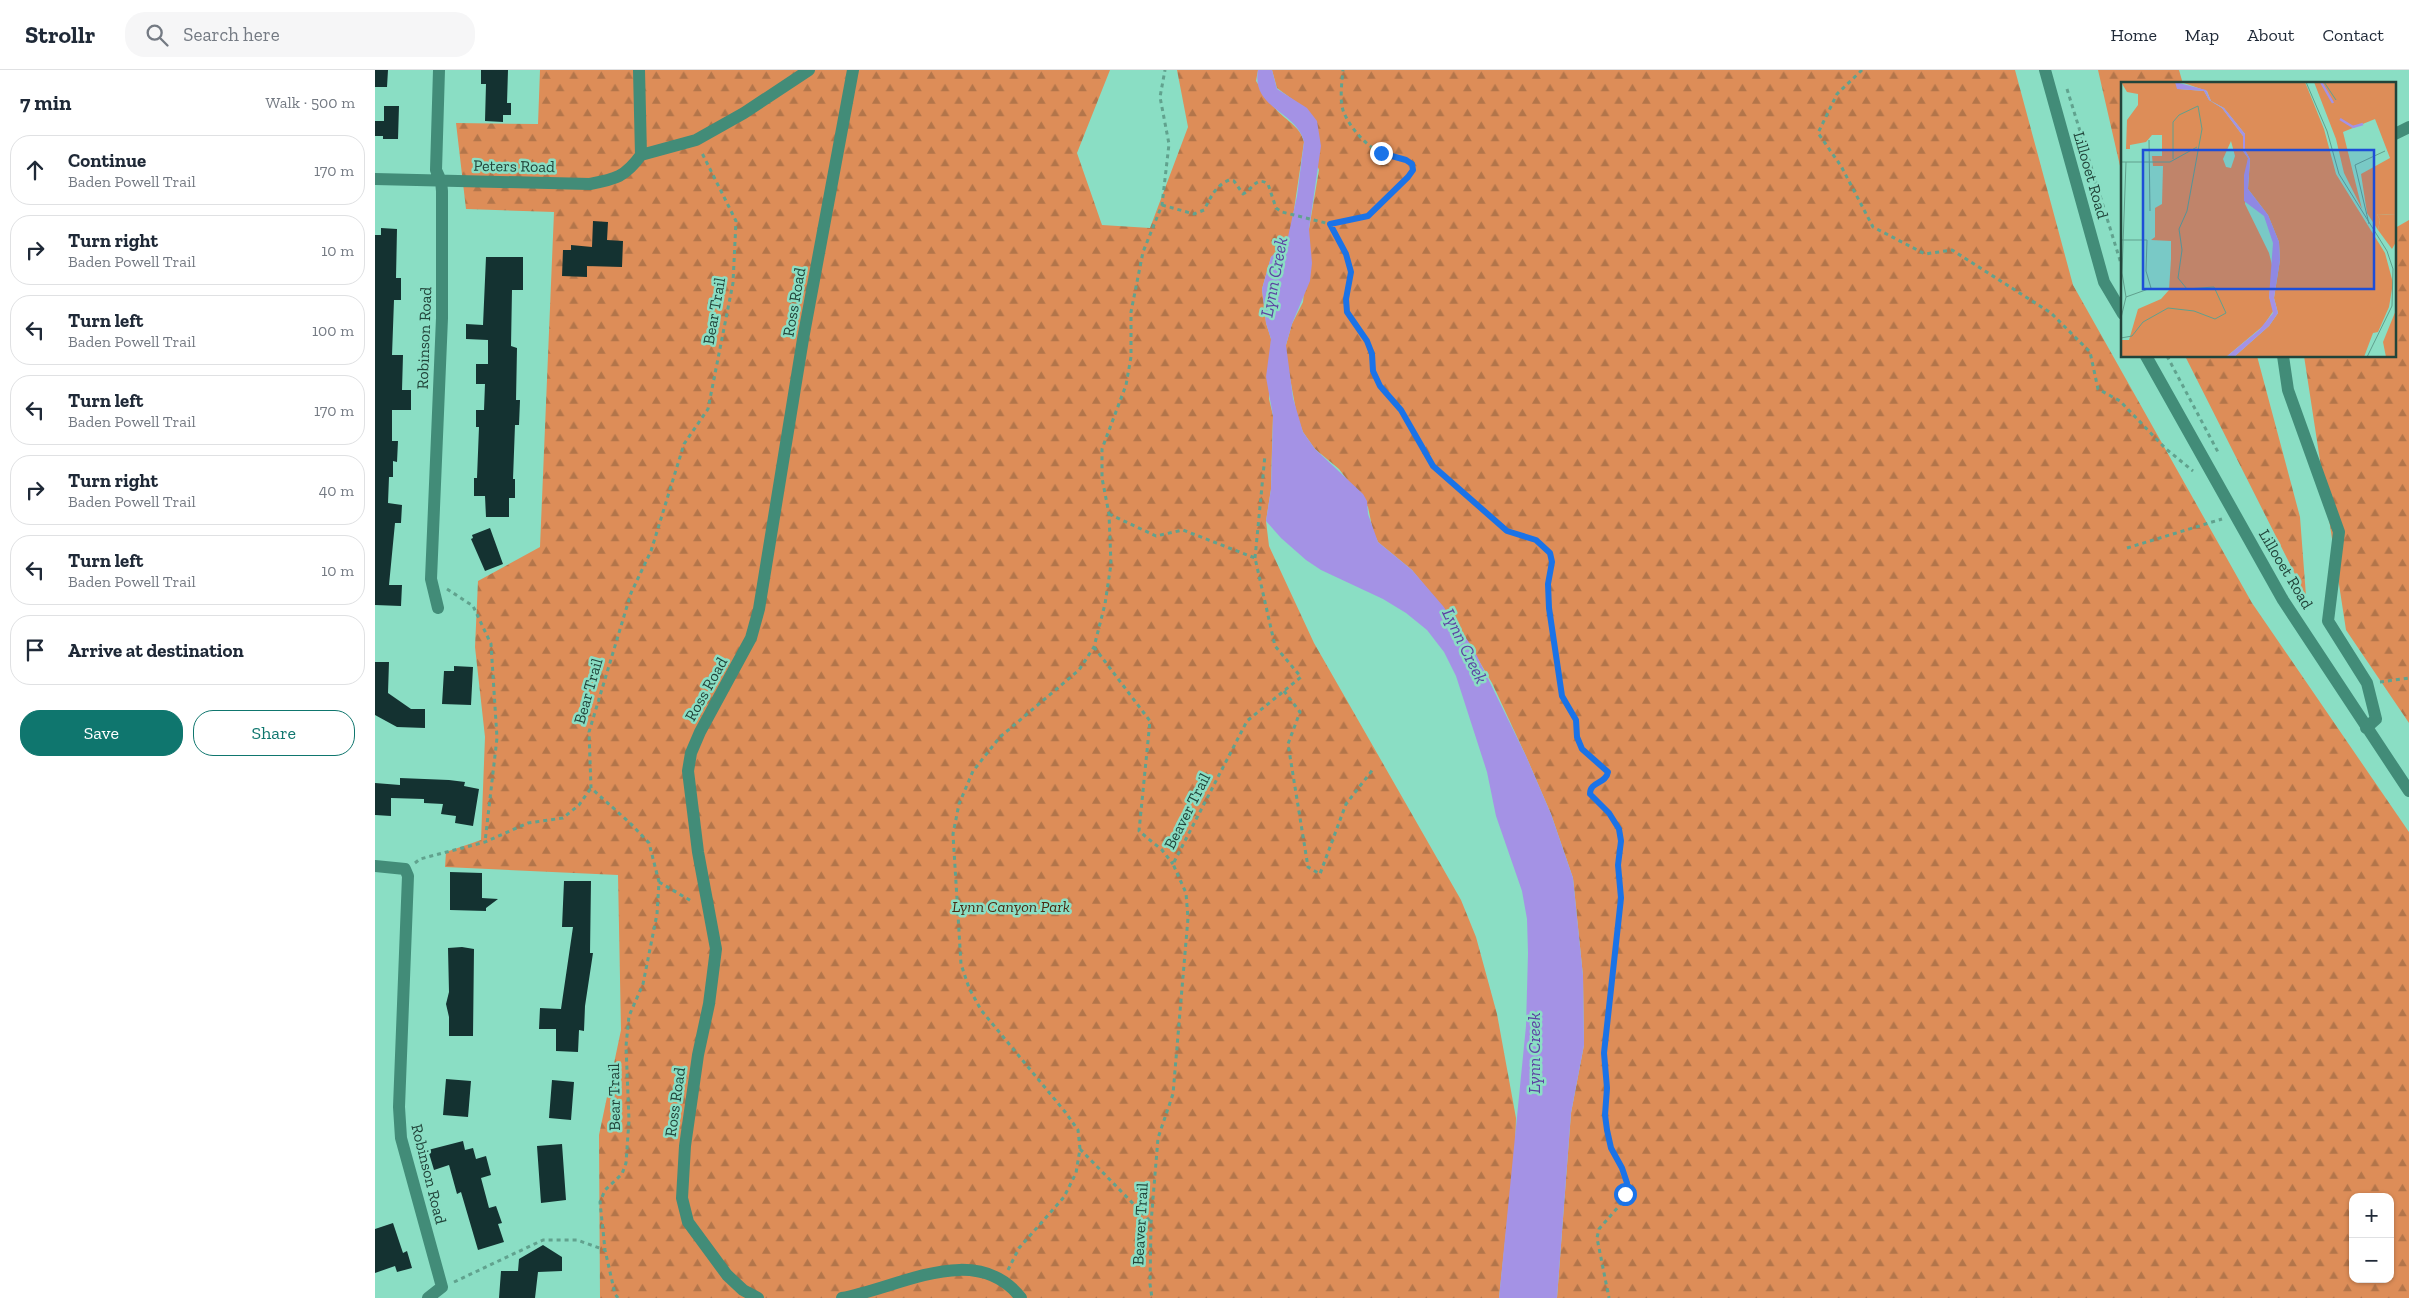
<!DOCTYPE html>
<html lang="en">
<head>
<meta charset="utf-8">
<style>
	:root { --surface:#fff; --page:#f6f6f7; --text:#1f2937; --muted:#747a83; --line:#e0e1e3; --accent:#0f766e }
	body { margin:0; font-family:"Zilla Slab",serif; background:var(--page); color:var(--text) }
	.controls { position:absolute; right:15px; bottom:15px; display:grid; overflow:hidden; border-radius:10px; box-shadow:0 1px 4px #0004 }
	.controls button { width:45px; height:45px; display:grid; place-items:center; padding:0; border:0; border-bottom:1px solid var(--line); background:var(--surface); color:var(--text); font:25px sans-serif }
	.stop { position:absolute; width:15px; height:15px; margin:-11px; border:4px solid #1a73e8; border-radius:50%; background:#fff }
	.stop.end { background:#1a73e8; border-color:#fff; box-shadow:0 1px 5px #0008 }
	.list { margin:0; padding:0; list-style:none }
	h2 { display:flex; justify-content:space-between; align-items:center; height:65px; margin:0; padding:0 20px; font-size:21px }
	h2 small { font-size:16px; font-weight:400; color:var(--muted) }
	.list li { display:grid; grid-template-columns:32px 1fr auto; gap:15px; align-items:center; box-sizing:border-box; height:70px; margin:0 10px 10px; padding:0 10px; border:1px solid var(--line); border-radius:20px }
	.list b { display:block; font-size:19px; white-space:nowrap }
	.list p { margin:0; font-size:16px; white-space:nowrap; color:var(--muted) }
	.list em { font-size:16px; font-style:normal; color:var(--muted) }
	.actions { display:flex; gap:10px; padding:15px 20px }
	.actions a { flex:1; padding:11px 0; border:1px solid var(--accent); border-radius:20px; text-align:center; font-size:18px; color:var(--accent) }
	.actions .main { background:var(--accent); color:#fff }
	.icon { flex:none; width:28px; height:28px; fill:none; stroke:currentColor; stroke-width:2; stroke-linecap:round; stroke-linejoin:round }
	.map { position:relative; flex:none; width:2034px; height:1228px; overflow:hidden }
	header { display:flex; align-items:center; gap:30px; box-sizing:border-box; height:70px; padding:0 25px; background:var(--surface); border-bottom:1px solid var(--line) }
	header strong { font-size:24px }
	nav { display:flex; gap:28px; margin-inline-start:auto; font-size:18px }
	.search { width:350px; height:45px; background:var(--page); display:flex; align-items:center; gap:12px; box-sizing:border-box; padding:0 18px; border-radius:20px; color:var(--muted); font-size:19px }
	main { display:flex }
	aside { flex:1; background:var(--surface) }
	.map>svg:first-child { display:block }
	.forest { fill:url(#forest-firs); fill-rule:evenodd }
	.water { fill:#a492e5 }
	.building { fill:#143231 }
	.lines { fill:none; stroke-linecap:round; stroke-linejoin:round }
	.path { stroke:#61a28e; stroke-width:3; stroke-dasharray:4 4; stroke-linecap:butt }
	.minor { stroke:#428c78; stroke-width:12 }
	.route { stroke:#1a73e8; stroke-width:6 }
	.labels { text-anchor:middle; dominant-baseline:central; stroke-width:5; stroke-linejoin:round; paint-order:stroke }
	.street-label { font-size:16px; fill:#21443a; stroke:#8adec4 }
	.park-label { font-size:16px; font-style:italic; fill:#4a2912; stroke:#8adec4 }
	.water-label { font-size:18px; font-style:italic; fill:#5d41a2; stroke:#8adec4 }
	.inset-river { fill:none; stroke:#a492e5; stroke-width:2.5 }
	.inset-road { fill:none; stroke:#60a08d; stroke-width:1 }
	.view { fill:#1d4ed8; fill-opacity:0.15; stroke:#1d4ed8; stroke-width:2.5 }
	.inset-edge { fill:none; stroke:#21443a; stroke-width:2.5 }
</style>
</head>
<body>
<header>
<strong>Strollr</strong>
<div class="search"><svg class="icon" aria-label="search" viewBox="0 0 24 24"><circle cx="10" cy="10" r="6"/><path d="M15 15l6 6"/></svg>Search here</div>
<nav><a>Home</a><a>Map</a><a>About</a><a>Contact</a></nav>
</header>
<main>
<aside>
<h2>7 min<small>Walk · 500 m</small></h2>
<ul class="list">
<li><svg class="icon" aria-label="ahead" viewBox="0 0 24 24"><path d="M12 20V5M6 11l6-6 6 6"/></svg><div><b>Continue</b><p>Baden Powell Trail</p></div><em>170 m</em></li>
<li><svg class="icon" aria-label="right" viewBox="0 0 24 24"><path d="M7 20v-9h11M14 6l5 5-5 5"/></svg><div><b>Turn right</b><p>Baden Powell Trail</p></div><em>10 m</em></li>
<li><svg class="icon" aria-label="left" viewBox="0 0 24 24"><path d="M17 20v-9H6M10 6l-5 5 5 5"/></svg><div><b>Turn left</b><p>Baden Powell Trail</p></div><em>100 m</em></li>
<li><svg class="icon" aria-label="left" viewBox="0 0 24 24"><path d="M17 20v-9H6M10 6l-5 5 5 5"/></svg><div><b>Turn left</b><p>Baden Powell Trail</p></div><em>170 m</em></li>
<li><svg class="icon" aria-label="right" viewBox="0 0 24 24"><path d="M7 20v-9h11M14 6l5 5-5 5"/></svg><div><b>Turn right</b><p>Baden Powell Trail</p></div><em>40 m</em></li>
<li><svg class="icon" aria-label="left" viewBox="0 0 24 24"><path d="M17 20v-9H6M10 6l-5 5 5 5"/></svg><div><b>Turn left</b><p>Baden Powell Trail</p></div><em>10 m</em></li>
<li><svg class="icon" aria-label="arrive" viewBox="0 0 24 24"><path d="M6 21V4h12l-3 4 3 4H6"/></svg><div><b>Arrive at destination</b></div></li>
</ul>
<div class="actions"><a class="main">Save</a><a>Share</a></div>
</aside>
<div class="map">
<svg width="2034" height="1228" viewBox="0 0 2034 1228">
	<defs>
		<pattern id="forest-firs" width="22" height="20" patternUnits="userSpaceOnUse" patternTransform="scale(1.25)"><rect width="22" height="20" fill="#dd8d58"/><path d="M5 1l3.5 6h-7zM16 11l3.5 6h-7z" fill="#b3754a"/></pattern>
	</defs>
	<rect width="100%" height="100%" fill="#8adec4"/>
	<!-- forest -->
	<path class="forest" d="M165,0H735L702,83L727,155L775,158L813,57L802,0H883L881,11C887,20 892,29 899,37C909,50 925,55 929,72L916,160L911,176L896,187L887,219L891,253L896,269L894,329L898,346L897,378L896,419L891,451L894,476L939,573L1086,830L1101,867L1122,944L1141,1048L1140,1078L1124,1228H225L224,1065L246,960L243,805L70,797L71,782L106,770L110,667L100,577L103,511L165,477L179,142L91,139L81,53L163,54Z
		M897,0H1640L1698,215L1877,533L2034,762V1228H1182L1196,1043L1209,975L1208,906L1198,808L1176,744L1151,686L1117,613L1086,560L1037,500L1003,472L998,461L993,437L964,399L940,379L928,362L922,346L911,286V275L917,254L928,232L934,175V159L944,100L917,29L902,18ZM1978,1127H2015V1209H1978Z
		M1723,0H1804L1808,14H1748V109Z
		M2034,150V653L1971,560L1929,286H2020V158Z
		M1810,286H1882L1925,447L1931,526Z"/>
	<!-- water -->
	<path class="water" d="M883,0H897L902,19L932,38L942,51L946,76L934,159L937,193L935,211L917,254L911,275L918,328L928,362L940,379L988,424L992,431L993,444L1003,472L1037,500L1068,536L1098,578L1151,686L1176,744L1198,808L1208,906L1209,975L1196,1043L1182,1228H1124L1151,956L1153,883L1152,849L1147,821L1121,746L1112,702L1081,606L1069,582L1052,560L1031,543L1008,529L946,500L931,490L906,468L891,451L896,419L898,346L891,307L896,269L891,253L887,219L896,187L906,177L911,176L922,126L929,72C922,41 876,39 883,0Z"/>
	<!-- building -->
	<path class="building" d="M0,0H13L12,17H0Z
		M106,0H133L132,33H136V45H128V52L110,51L111,14H106Z
		M9,36H24L23,69H8V66H0V51H9Z
		M218,151L233,152L232,170L248,171L247,197L212,196V207L187,206L188,180H196V175L217,177Z
		M6,158L22,159L21,208H26V230H19L17,285H28L27,320H36V340H17V371H23L22,392L18,391V407H14L13,433L27,435L26,453H20L14,515H27L26,536L0,535V165H6Z
		M111,187H148V220H137L136,276L142,278L141,330H145L144,355H140L138,409H140V428H134V447H111L110,426H99V408H102L104,357H101V340H109L110,314H101V294H113V270L91,269V254L108,255Z
		M115,458L128,494L110,501L96,469L98,468L97,465Z
		M0,592H14L13,623L36,639H50V658L22,657L0,645Z
		M79,596L98,597L96,635L67,634L69,601H79Z
		M25,708L74,710L90,712L89,716L104,719L98,756L80,753L81,746L66,744L68,734L49,733V729L16,728V746L0,745V713L25,715Z
		M75,802L107,803V828L123,829L111,838V841L75,840Z
		M189,811H216L215,883H218L210,936L209,961L204,960L203,982L181,981V959H164L165,938L186,939L198,857H187Z
		M87,877L99,879L98,966H74V947L71,934L74,922L73,878Z
		M71,1009L96,1011L93,1047L68,1045Z
		M177,1010L199,1012L196,1050L174,1048Z
		M88,1071L90,1080L98,1078L101,1089L111,1086L116,1105L106,1108L114,1138L121,1136L127,1153L123,1154L129,1172L103,1180L86,1122L82,1124L74,1095L59,1100L53,1080Z
		M187,1074L191,1130L166,1133L162,1076Z
		M18,1153L28,1183L32,1181L37,1198L22,1202L20,1196L0,1203V1159Z
		M168,1175L187,1187V1201L163,1202L160,1228H124L126,1201H143L144,1189Z"/>
	<g class="lines">
		<!-- path -->
		<path class="path" d="M1487,0L1462,24L1443,63L1466,96L1498,157L1550,184L1577,180L1676,243L1715,282L1723,319L1745,331L1790,378L1818,401
			M1692,19L1748,200
			M787,135L819,144L829,140C836,127 840,116 854,110L859,111L868,124C879,118 881,106 893,114L901,138L907,142L955,154L980,149L993,145L1033,107L1038,100L1037,94C1028,88 1018,88 1008,84C992,77 976,59 969,43C964,31 967,12 968,0
			M955,154L971,185L976,202L971,229L972,242L992,271L997,284L998,301L1005,316L1026,340L1058,396L1132,461L1161,470L1175,483L1177,492L1173,514L1174,538L1187,626L1201,650L1202,667L1207,679L1233,702C1231,714 1215,711 1215,724L1234,743L1244,759L1245,771L1243,795L1246,828L1229,983L1232,1018L1230,1045L1236,1078L1247,1098L1252,1113L1250,1124L1244,1136L1224,1159L1222,1168L1234,1228
			M1792,286L1844,384
			M734,444L781,466L808,460L880,488L900,576L926,607L872,651L798,794L811,823L813,848L798,1024L783,1068L776,1153L775,1214L777,1228
			M1752,478L1847,449
			M880,488L890,385
			M72,519L98,536L116,574L122,668L110,772
			M719,577L775,651L764,761L787,780L798,794
			M2005,612L2034,608
			M909,621L925,642L913,674L933,797L945,804L971,734L999,698
			M40,793L45,789L110,772L153,753L188,748L204,735L216,718
			M284,812L318,832
			M705,1079L776,1152
			M633,1200L644,1178L689,1127L701,1103L705,1079L703,1060L691,1043L606,940L594,918L586,894L578,764L584,734L598,701L625,667L704,600L719,577L730,534L736,494L734,444L727,408V379L751,315L756,287V242L768,182L787,135L794,74L785,27L790,0
			M79,1212L168,1170H202L230,1180
			M243,1228L240,1224L230,1180L225,1132L230,1120L247,1104L251,1093L254,1050L251,976L254,946L268,914L282,844L284,812L274,773L256,754L216,718L214,662L256,523L276,481L309,374L333,339L358,213L361,151L326,81"/>
		<!-- minor -->
		<path class="minor" d="M264,0L266,85
			M1670,0L1729,212L1748,244
			M2020,64L2034,57
			M266,85L321,70L369,43L434,0
			M0,109L215,114C241,109 250,107 266,85
			M1771,286L1908,530L2034,721
			M1908,286L1913,320L1964,462L1953,551L1992,613L2001,649L1991,658
			M63,538L56,509L67,248V121L66,111L61,100L64,0
			M0,796L30,799L33,806L24,1037L26,1068L67,1217L53,1228
			M383,1228L368,1220L352,1205L313,1152L307,1128L310,1076L323,985L334,934L341,879L323,782L313,701L316,683L325,662L376,568L384,539L428,269L478,0
			M467,1228C524,1218 601,1170 646,1228"/>
	</g>
	<g class="lines">
		<!-- route -->
		<path class="route" d="M1006,83L1031,90L1037,94L1038,100L1033,107L993,146L955,154L971,184L976,202L971,229L972,242L992,271L997,284L998,301L1005,316L1026,340L1058,396L1132,461L1161,470L1175,483L1177,492L1173,514L1174,538L1187,626L1201,650L1202,667L1207,679L1233,702C1231,714 1215,711 1215,724L1234,743L1244,759L1246,771L1243,795L1246,828L1229,983L1232,1018L1230,1045L1232,1060L1236,1078L1247,1098L1252,1113L1250,1124"/>
	</g>
	<g class="labels">
		<!-- street labels -->
		<g class="street-label">
			<text transform="translate(139 96) rotate(1)">Peters Road</text>
			<text transform="translate(1716 105) rotate(74)">Lillooet Road</text>
			<text transform="translate(419 232) rotate(-80)">Ross Road</text>
			<text transform="translate(339 241) rotate(-80)">Bear Trail</text>
			<text transform="translate(49 268) rotate(-88)">Robinson Road</text>
			<text transform="translate(1911 499) rotate(59)">Lillooet Road</text>
			<text transform="translate(331 619) rotate(-61)">Ross Road</text>
			<text transform="translate(213 621) rotate(-74)">Bear Trail</text>
			<text transform="translate(812 741) rotate(-63)">Beaver Trail</text>
			<text transform="translate(239 1027) rotate(-91)">Bear Trail</text>
			<text transform="translate(300 1032) rotate(-82)">Ross Road</text>
			<text transform="translate(54 1104) rotate(76)">Robinson Road</text>
			<text transform="translate(765 1154) rotate(-87)">Beaver Trail</text>
		</g>
		<!-- park labels -->
		<g class="park-label">
			<text x="636" y="836">Lynn Canyon Park</text>
		</g>
		<!-- water labels -->
		<g class="water-label">
			<text transform="translate(899 207) rotate(-79)">Lynn Creek</text>
			<text transform="translate(1090 576) rotate(64)">Lynn Creek</text>
			<text transform="translate(1159 983) rotate(-90)">Lynn Creek</text>
		</g>
	</g>
	<!-- overview -->
	<g transform="translate(1746 12)">
		<rect width="275" height="275" fill="#8adec4"/>
		<path d="M256,132L275,133V160L271,167L257,148L259,138Z" fill="#dd8d58"/>
		<path d="M54,0L58,7L83,9L88,18L101,26L122,54V69L127,76L124,122L148,171L152,187L148,215L153,228L142,244L105,275H0V258H8L17,227L40,217L48,208L50,177V159L30,158L34,155V126L41,122L42,84H32L31,74H41V53H31L25,60L9,63V67H5L6,38L17,23V12L6,10L0,0ZM110,59L114,74L110,86L105,85L102,77ZM60,0H184L203,47L215,92L264,171L272,201L268,225L257,250L252,251L243,275H113L148,244L157,231L153,216L159,178L158,160L147,133L127,107L129,77L124,68V52L103,26L90,19L86,9ZM193,0H275V133L256,132L259,138L257,148L246,131L240,92L269,76L254,37L222,50L241,127L223,91L215,57ZM275,228V275H265L262,260Z" fill="#dd8d58" fill-rule="evenodd"/>
		<path d="M54,0L85,8L90,19L103,26L124,52V68L129,77L127,107L147,133L158,160L159,178L153,216L157,231L148,244L113,275H105L138,248L152,231L148,215L152,161L143,134L123,119V93L127,76L122,69V54L101,26L88,18L83,9L56,7Z" fill="#a492e5"/>
		<path class="inset-river" d="M200,0L212,21M219,37L232,45L242,42"/>
		<path class="inset-road" d="M185,0L206,49L218,92L266,169L272,187L271,224L246,275M203,0L215,18M28,58L29,129M0,80H49L76,65M248,142L234,83L264,69M0,158H26L25,189L30,206L5,215M0,236L5,215L1,191L5,80M0,256L11,254L22,240L47,226L73,229L94,237L105,231L93,205L66,207L57,196L61,168L58,147L66,129L81,47L77,24L58,33L52,40V77"/>
		<path class="view" d="M22,68H253V207H22Z"/>
		<rect width="275" height="275" class="inset-edge"/>
	</g>
</svg>
<div class="controls">
<button>+</button>
<button>−</button>
</div>
<div class="stop" style="left:1250px;top:1124px"></div>
<div class="stop end" style="left:1006px;top:83px"></div>
</div>
</main>
</body>
</html>
